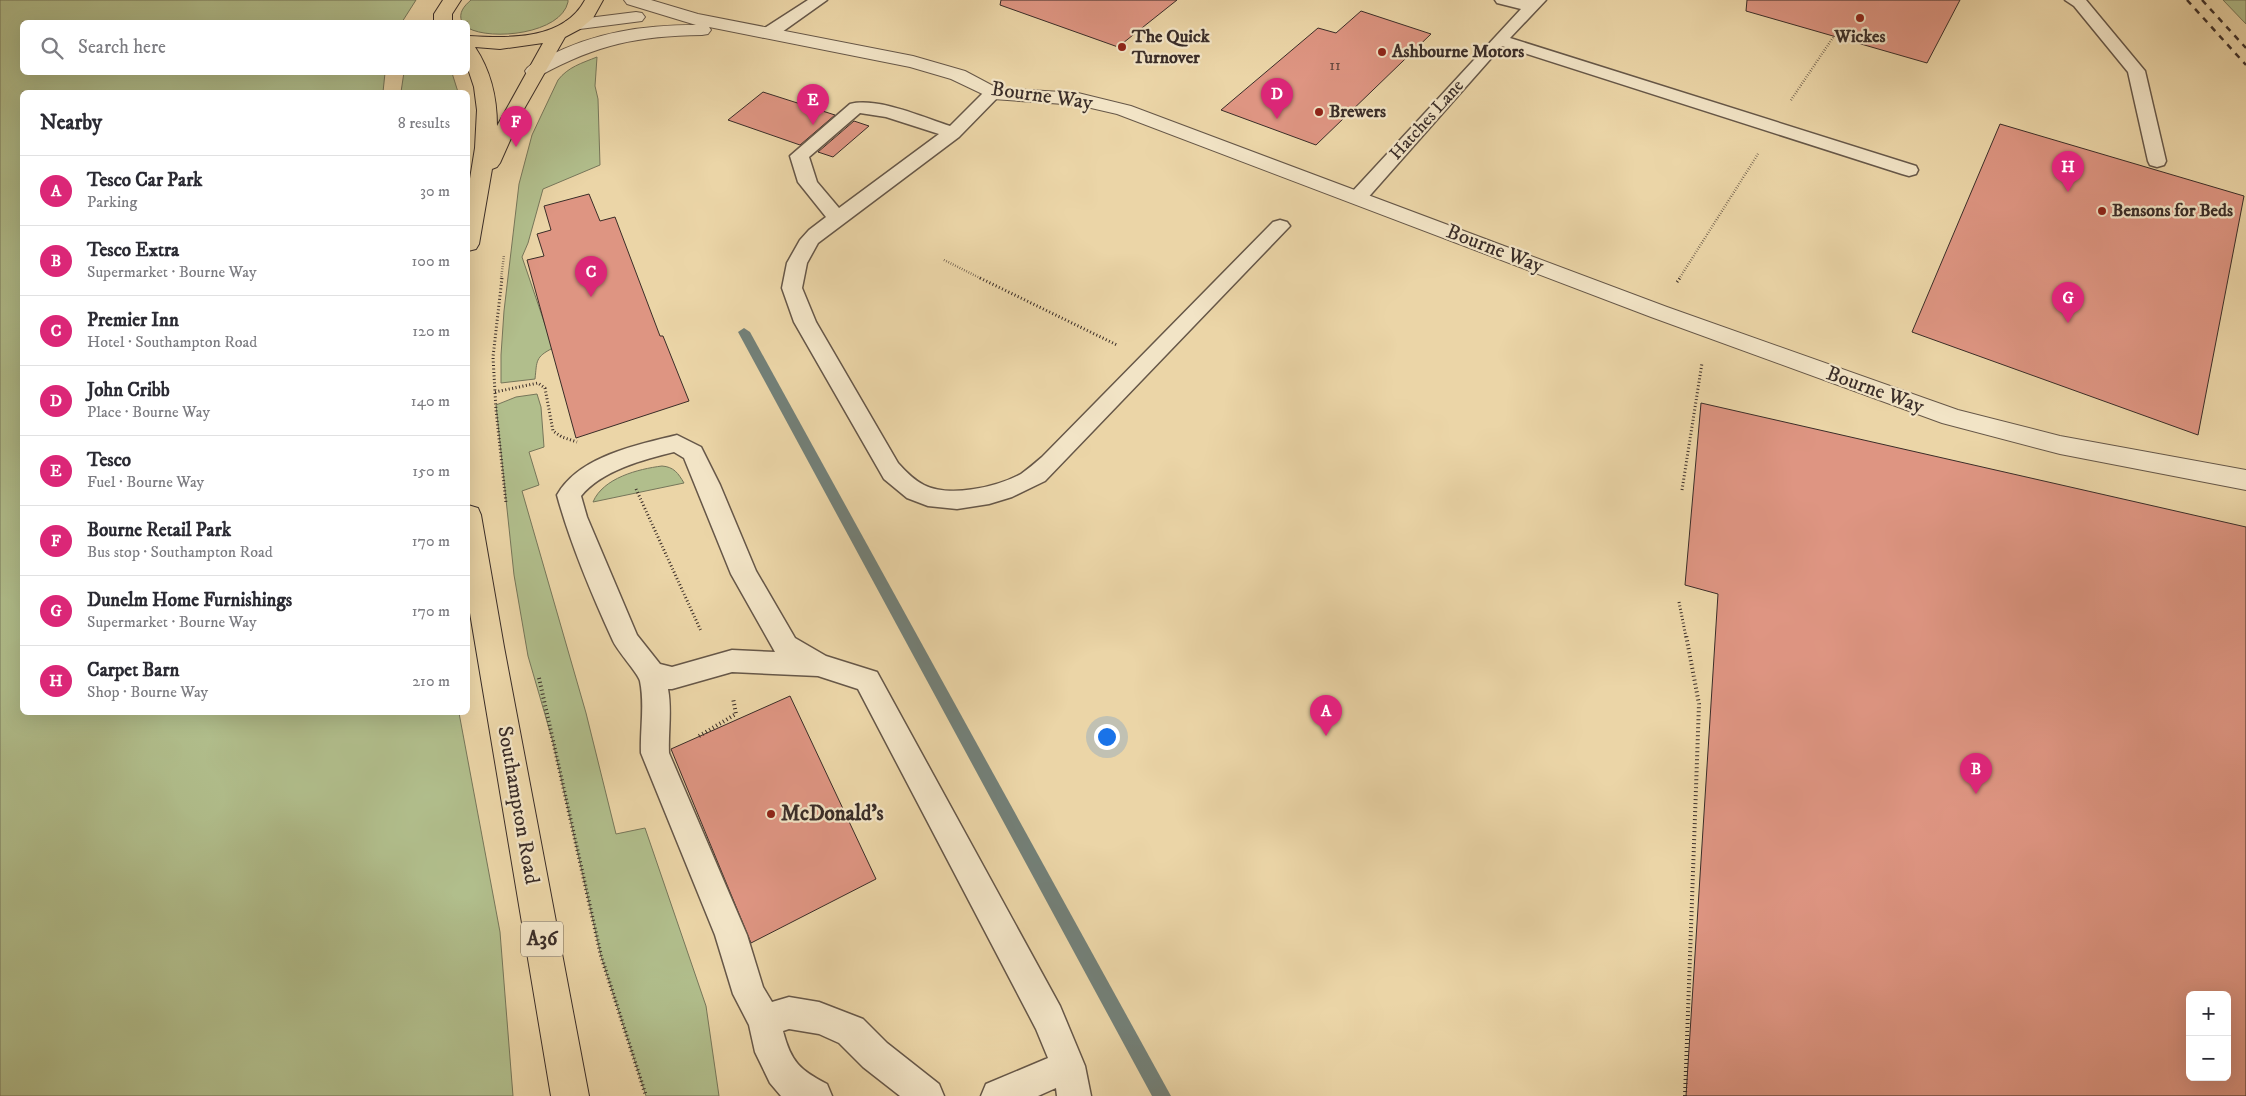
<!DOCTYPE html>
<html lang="en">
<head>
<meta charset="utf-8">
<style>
	:root { --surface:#fff; --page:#f2f2f3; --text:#2b2b33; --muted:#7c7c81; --line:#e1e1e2; --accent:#db2777 }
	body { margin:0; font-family:"IM FELL DW Pica",serif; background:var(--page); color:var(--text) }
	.controls { position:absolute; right:15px; bottom:15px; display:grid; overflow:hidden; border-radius:8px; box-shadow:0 5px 20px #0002 }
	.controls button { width:45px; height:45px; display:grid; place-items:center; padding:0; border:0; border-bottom:1px solid var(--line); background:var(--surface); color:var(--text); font:25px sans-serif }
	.you { position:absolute; left:1106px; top:736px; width:18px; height:18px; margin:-12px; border:4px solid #fff; border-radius:50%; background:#1a73e8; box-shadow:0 0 0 8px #1a73e833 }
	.badge { display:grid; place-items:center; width:32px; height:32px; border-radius:50%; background:var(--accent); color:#fff; font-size:16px; font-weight:700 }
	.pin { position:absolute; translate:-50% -41px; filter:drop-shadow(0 1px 2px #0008) }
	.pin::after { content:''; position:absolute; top:26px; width:18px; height:15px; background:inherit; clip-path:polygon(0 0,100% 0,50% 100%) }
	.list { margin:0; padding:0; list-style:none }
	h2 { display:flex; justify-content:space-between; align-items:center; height:65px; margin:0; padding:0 20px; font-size:21px }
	h2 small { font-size:16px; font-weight:400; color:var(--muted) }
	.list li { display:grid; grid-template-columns:32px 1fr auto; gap:15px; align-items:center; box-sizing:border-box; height:70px; padding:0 20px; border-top:1px solid var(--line) }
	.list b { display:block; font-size:19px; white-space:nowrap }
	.list p { margin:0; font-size:16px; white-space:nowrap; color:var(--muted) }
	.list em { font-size:16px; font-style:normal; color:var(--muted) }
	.icon { flex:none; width:28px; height:28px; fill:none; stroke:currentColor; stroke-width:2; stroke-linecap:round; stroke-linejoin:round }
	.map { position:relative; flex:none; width:2246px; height:1096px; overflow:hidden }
	.search { position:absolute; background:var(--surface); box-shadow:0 5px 20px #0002; left:20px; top:20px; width:450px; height:55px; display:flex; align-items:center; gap:12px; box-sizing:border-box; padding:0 18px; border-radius:8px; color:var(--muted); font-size:19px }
	.panel { position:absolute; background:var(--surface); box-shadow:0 5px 20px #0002; left:20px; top:90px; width:450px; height:625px; border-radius:8px }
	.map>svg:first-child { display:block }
	.green { fill:#b1be8c; stroke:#76765a }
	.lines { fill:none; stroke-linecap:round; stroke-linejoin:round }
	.stream { fill:#738078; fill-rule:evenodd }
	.building { fill:#de9582; stroke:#3a2d28; fill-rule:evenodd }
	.service-casing { stroke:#665748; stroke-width:3 }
	.minor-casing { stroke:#665748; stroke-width:2 }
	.trunk-casing { stroke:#3a2d28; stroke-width:2 }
	.path-far2 { stroke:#3a2d28; stroke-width:2.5; stroke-dasharray:0.5 2; stroke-linecap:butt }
	.path-far1 { stroke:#3a2d28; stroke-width:3; stroke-dasharray:1 2.5; stroke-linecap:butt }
	.path { stroke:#3a2d28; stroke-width:4; stroke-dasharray:1 3; stroke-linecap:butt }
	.service { fill:#f2e4c6; fill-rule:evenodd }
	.minor { fill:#f2e4c6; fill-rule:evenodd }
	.trunk { fill:#ebd5a7; fill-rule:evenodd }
	.rail { stroke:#3a2d28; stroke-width:2.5; stroke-dasharray:6 6; stroke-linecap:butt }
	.poi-dot { fill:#8f2418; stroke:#f2e4c6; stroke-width:2 }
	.labels { text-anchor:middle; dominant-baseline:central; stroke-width:4.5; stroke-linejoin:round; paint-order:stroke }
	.far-number-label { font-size:16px; fill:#63473e }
	.far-poi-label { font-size:18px; font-weight:bold; fill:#3a2d28; stroke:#f2e4c6; text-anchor:start }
	.far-street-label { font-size:18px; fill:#3a2d28; stroke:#f2e4c6 }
	.shield { fill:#f2e4c6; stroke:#716457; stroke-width:1 }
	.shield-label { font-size:20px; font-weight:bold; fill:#3a2d28 }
	.street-label { font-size:21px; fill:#3a2d28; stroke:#f2e4c6 }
	.poi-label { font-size:21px; font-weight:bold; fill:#3a2d28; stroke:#f2e4c6; text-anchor:start }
</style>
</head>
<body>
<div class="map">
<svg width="2246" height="1096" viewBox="0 0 2246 1096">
	<rect width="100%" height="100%" fill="#ebd5a7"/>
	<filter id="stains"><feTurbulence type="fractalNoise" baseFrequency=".004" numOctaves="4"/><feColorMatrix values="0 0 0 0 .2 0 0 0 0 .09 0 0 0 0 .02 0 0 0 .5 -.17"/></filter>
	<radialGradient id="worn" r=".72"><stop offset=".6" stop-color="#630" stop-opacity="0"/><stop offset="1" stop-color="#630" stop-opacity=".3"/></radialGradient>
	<!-- green -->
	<path class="green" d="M0,0H416L402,22H22V72L385,73L383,92H22V712L459,713L500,932L513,1096H0Z
		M471,0H568V2C561,34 491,41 468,28V22H462C458,13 464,6 471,0Z
		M2223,0H2246V24Z
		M597,57L595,86L598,99L600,165L543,189L528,243L522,257L553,348C535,357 537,361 535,379L501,383V355L504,311L519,184L532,135L558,80C568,67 582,63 597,57Z
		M404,72L452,73L458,92H401Z
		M537,394L541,407L544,447L529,452L539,485L522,491L586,713L616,834L645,828L706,1006L719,1096H646L601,956L553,742L528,656L514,575L496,405L516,397Z
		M662,466C674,467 678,473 684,483L593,502C603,478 638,469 662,466Z"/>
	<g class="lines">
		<!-- stream -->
		<path class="stream" d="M744,328L750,332L1171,1096H1152L738,332Z"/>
	</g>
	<!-- building -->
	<path class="building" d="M1001,0H1177L1118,47L1000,5Z
		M1747,0H1960L1927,63L1746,11Z
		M1361,11L1431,34L1316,145L1221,110L1318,28L1336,33Z
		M763,92L835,115L800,145L728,120Z
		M854,121L869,126L833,157L818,152Z
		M2000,124L2244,196L2198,435L1912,332Z
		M589,194L600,221L615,217L660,336H663L689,401L576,438L527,260L544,256L537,234L551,230L544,206Z
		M1701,403L2246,527V1096H1686L1718,594L1685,585ZM2190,995H2227V1077H2190Z
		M790,696L876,879L751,943L671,749Z"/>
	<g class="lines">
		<!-- service casing -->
		<g class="service-casing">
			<path id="service" d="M808,0H827L775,37H763L761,33L763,29Z
				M1495,0H1546L1510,38L1916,166L1918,170L1916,174L1909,176L1902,174L1502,46L1365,201L1358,203L1351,201L1348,197L1351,193L1521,9L1497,3Z
				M2065,0H2086L2145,71L2166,161L2164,165L2157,167L2150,165L2148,161L2128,72L2074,6Z
				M993,88L999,89L1002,93L959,137L818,243L807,263L802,288L816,322L898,463C906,472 914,480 924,485C950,498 997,487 1021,474C1028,469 1035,463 1042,457L1273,222L1280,220L1287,222L1290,226L1045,481L1012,497L989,504L957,509L928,506L907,498L884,479L794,322L782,288L787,263L800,240L809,230L826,217L798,182L790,156L850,104C878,97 922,117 950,126L987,89ZM860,113L886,117L939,134L839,208L817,182L809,157Z
				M677,435L701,447L720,485L756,571L795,638L826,656L877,672L1060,1006L1085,1066L1091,1096H1057L1056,1088L1038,1096H981L986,1084L1048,1058L1036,1029L858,689L818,676L732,672L672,689H668C672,710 668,732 669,753L747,935L763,987L772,1002L789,997L819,1002L863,1019L887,1043L939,1084L944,1096H900L863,1067L839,1043L819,1034L789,1029L783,1031C791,1062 800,1070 827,1084L832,1096H781L770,1083L755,1052L749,1025L733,994L715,935L641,753C640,729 645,705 640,681C638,673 618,652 613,641C592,595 570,543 557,495C579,456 637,445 677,435ZM674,452L684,458L731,574L775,652L732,650L672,667L660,664L637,635L587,517L581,496C602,470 643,460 674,452Z"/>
		</g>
		<!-- minor casing -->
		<g class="minor-casing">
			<path id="minor" d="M624,0H651L698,14L913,56L965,71L997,88L1078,93L1131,106L1667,307L1958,410L2060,436L2246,470V490L2060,454L1942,423L1651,317L1117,114L1078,105L993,99L951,79L910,67L709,27L711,30L708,34L702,35C638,36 598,44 541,75L534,77L527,75L525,71C529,64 539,60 547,57C594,32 644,25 696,25L627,4Z
				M636,12L642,13L645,17L642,21L572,30L566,29L563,25L566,21L572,20Z"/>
		</g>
		<!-- trunk casing -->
		<g class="trunk-casing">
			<path id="trunk" d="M443,0H461L452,14V22H434V14Z
				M585,0H603L593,18L580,29L565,37L524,109L500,163L497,167L492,169L479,244L476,249L468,251V191L475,148L477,110L474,87L468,69V36C508,38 563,41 585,0ZM543,43L497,126C497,97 491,71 475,47L500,49Z
				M468,505L478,508L481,515L504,647L589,1096H551L468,601Z"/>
		</g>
		<!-- path-far2 -->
		<path class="path-far2" d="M1791,100L1834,36
			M944,260L982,279
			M501,279L504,255
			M1679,279L1758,154"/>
		<!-- path-far1 -->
		<path class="path-far1" d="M502,278L493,357L496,410L506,503
			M980,278L1117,345
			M1677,282L1680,278
			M495,392L538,383L545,388L553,431L562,437L577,442
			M636,489L701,631
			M1682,490L1702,363
			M1679,602L1686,637"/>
		<!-- path -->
		<path class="path" d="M539,678L601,956L646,1096
			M699,736L736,714L733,698
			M1685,1096L1699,704L1686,635"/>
		<!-- service -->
		<use href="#service" class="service"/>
		<!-- minor -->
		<use href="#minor" class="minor"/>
		<!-- trunk -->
		<use href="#trunk" class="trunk"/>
		<!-- rail -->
		<path class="rail" d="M2187,0L2246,65
			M2202,0L2246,48"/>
	</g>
	<!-- markers -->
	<g class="poi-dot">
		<circle cx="1860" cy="18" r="5"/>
		<circle cx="1122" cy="47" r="5"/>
		<circle cx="1382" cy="52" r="5"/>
		<circle cx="1319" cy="112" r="5"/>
		<circle cx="2102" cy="211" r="5"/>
		<circle cx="771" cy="814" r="5"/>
	</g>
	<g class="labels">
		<!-- far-number labels -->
		<g class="far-number-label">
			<text x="1335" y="65">11</text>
		</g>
		<!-- far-poi labels -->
		<g class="far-poi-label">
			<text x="1132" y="37">The Quick<tspan x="1132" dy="21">Turnover</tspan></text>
			<text x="1860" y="37" text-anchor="middle">Wickes</text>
			<text x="1392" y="52">Ashbourne Motors</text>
			<text x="1329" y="112">Brewers</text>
			<text x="2112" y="211">Bensons for Beds</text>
		</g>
		<!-- far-street labels -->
		<g class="far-street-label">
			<text transform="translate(1427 120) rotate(-48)">Hatches Lane</text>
		</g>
		<!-- shield labels -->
		<rect class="shield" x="521" y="921.5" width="42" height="35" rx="4"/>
		<g class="shield-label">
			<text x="542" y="939">A36</text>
		</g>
		<!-- street labels -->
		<g class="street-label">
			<text transform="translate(1042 96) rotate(8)">Bourne Way</text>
			<text transform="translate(1495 249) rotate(21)">Bourne Way</text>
			<text transform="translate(1875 390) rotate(20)">Bourne Way</text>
			<text transform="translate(518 805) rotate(80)">Southampton Road</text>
		</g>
		<!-- poi labels -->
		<g class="poi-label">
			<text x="781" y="814">McDonald's</text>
		</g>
	</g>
	<rect width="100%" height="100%" filter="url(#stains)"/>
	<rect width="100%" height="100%" fill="url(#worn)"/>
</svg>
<div class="controls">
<button>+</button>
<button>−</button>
</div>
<div class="you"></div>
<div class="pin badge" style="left:1326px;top:736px">A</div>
<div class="pin badge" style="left:1976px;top:794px">B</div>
<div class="pin badge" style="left:591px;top:297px">C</div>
<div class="pin badge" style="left:1277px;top:119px">D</div>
<div class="pin badge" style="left:813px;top:125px">E</div>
<div class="pin badge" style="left:516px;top:147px">F</div>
<div class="pin badge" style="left:2068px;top:323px">G</div>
<div class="pin badge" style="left:2068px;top:192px">H</div>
<div class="search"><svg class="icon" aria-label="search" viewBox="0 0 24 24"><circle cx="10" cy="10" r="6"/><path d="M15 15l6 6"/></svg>Search here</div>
<section class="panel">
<h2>Nearby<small>8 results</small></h2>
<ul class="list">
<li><span class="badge">A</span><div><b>Tesco Car Park</b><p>Parking</p></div><em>30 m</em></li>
<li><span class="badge">B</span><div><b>Tesco Extra</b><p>Supermarket · Bourne Way</p></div><em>100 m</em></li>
<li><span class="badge">C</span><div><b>Premier Inn</b><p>Hotel · Southampton Road</p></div><em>120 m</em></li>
<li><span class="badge">D</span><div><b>John Cribb</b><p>Place · Bourne Way</p></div><em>140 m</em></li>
<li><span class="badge">E</span><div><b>Tesco</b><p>Fuel · Bourne Way</p></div><em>150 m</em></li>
<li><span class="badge">F</span><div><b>Bourne Retail Park</b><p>Bus stop · Southampton Road</p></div><em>170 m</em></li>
<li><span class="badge">G</span><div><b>Dunelm Home Furnishings</b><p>Supermarket · Bourne Way</p></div><em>170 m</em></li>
<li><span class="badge">H</span><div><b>Carpet Barn</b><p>Shop · Bourne Way</p></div><em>210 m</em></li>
</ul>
</section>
</div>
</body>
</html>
